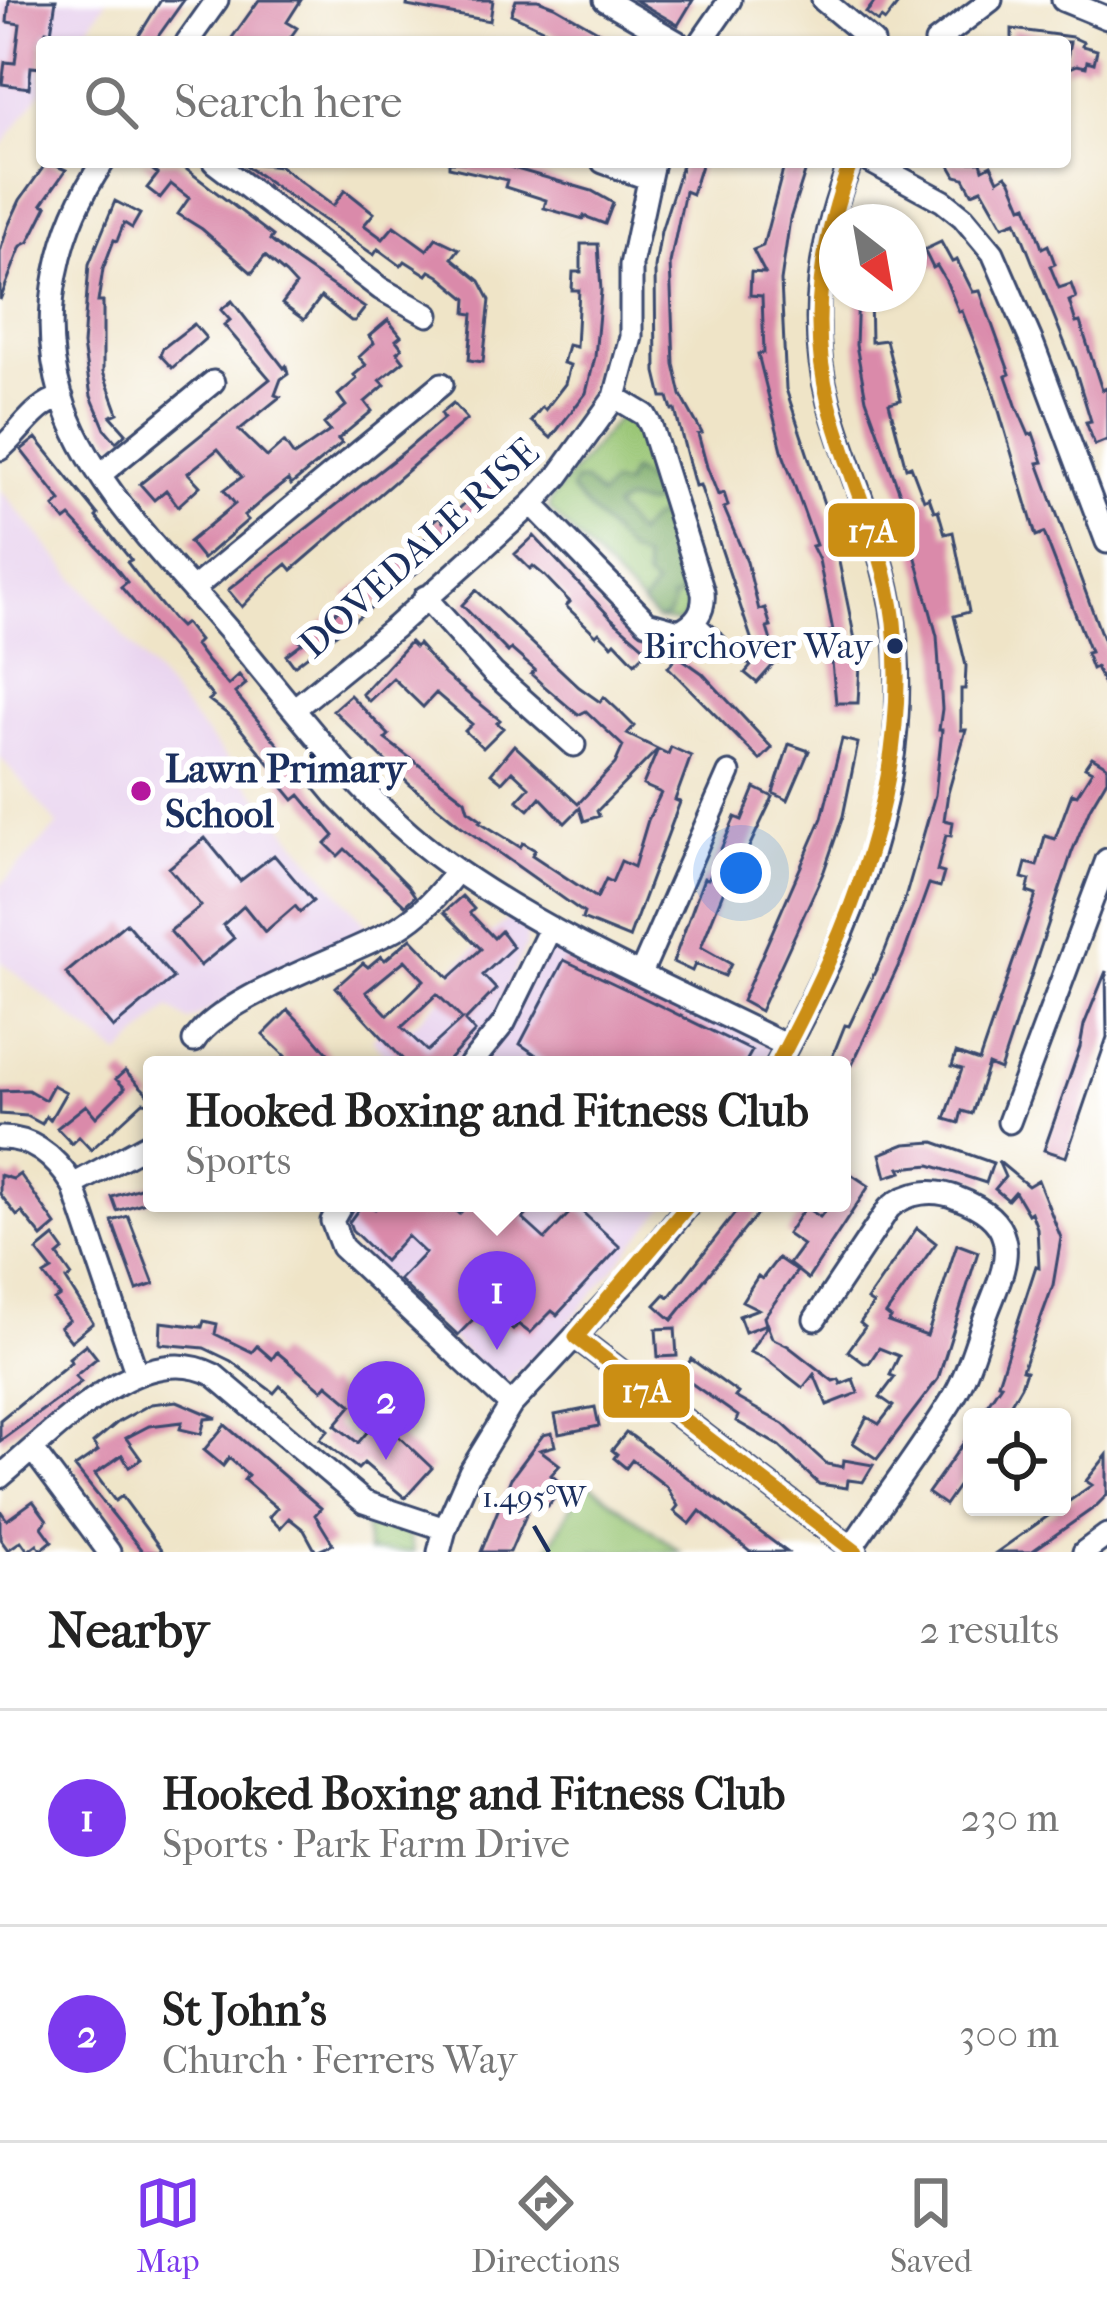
<!DOCTYPE html>
<html lang="en">
<head>
<meta charset="utf-8">
<style>
	:root { --surface:#fff; --page:#f6f6f6; --text:#222; --muted:#767676; --line:#e0e0e0; --accent:#7c3aed }
	body { margin:0; font-family:"IM FELL French Canon",serif; background:var(--page); color:var(--text) }
	.controls { position:absolute; right:36px; bottom:36px; display:grid; overflow:hidden; border-radius:12px; box-shadow:0 3px 9px #0004 }
	.controls button { width:108px; height:108px; display:grid; place-items:center; padding:0; border:0; border-bottom:3px solid var(--line); background:var(--surface); color:var(--text); font:60px sans-serif }
	.compass { position:absolute; left:819px; top:204px; width:108px; height:108px; border-radius:50%; background:var(--surface); box-shadow:0 3px 9px #0004; rotate:149deg }
	.you { position:absolute; left:741px; top:873px; width:42px; height:42px; margin:-30px; border:9px solid #fff; border-radius:50%; background:#1a73e8; box-shadow:0 0 0 18px #1a73e833 }
	.badge { display:grid; place-items:center; width:78px; height:78px; border-radius:50%; background:var(--accent); color:#fff; font-size:39px; font-weight:700 }
	.pin { position:absolute; translate:-50% -99px; filter:drop-shadow(0 3px 6px #0008) }
	.pin::after { content:''; position:absolute; top:63px; width:42px; height:36px; background:inherit; clip-path:polygon(0 0,100% 0,50% 100%) }
	.popup { position:absolute; left:143px; top:1056px; width:708px; height:156px; box-sizing:border-box; display:grid; place-content:center; border-radius:12px; background:var(--surface); filter:drop-shadow(0 3px 9px #0005); font-size:39px; white-space:nowrap; color:var(--muted) }
	.popup b { font-size:45px; color:var(--text) }
	.popup::after { content:''; position:absolute; left:50%; top:100%; margin-left:-24px; border:24px solid transparent; border-top-color:var(--surface) }
	.list { margin:0; padding:0; list-style:none }
	h2 { display:flex; justify-content:space-between; align-items:center; height:156px; margin:0; padding:0 48px; font-size:51px }
	h2 small { font-size:39px; font-weight:400; color:var(--muted) }
	.list li { display:grid; grid-template-columns:78px 1fr auto; gap:36px; align-items:center; box-sizing:border-box; height:216px; padding:0 48px; border-top:3px solid var(--line) }
	.list b { display:block; font-size:45px; white-space:nowrap }
	.list p { margin:0; font-size:39px; white-space:nowrap; color:var(--muted) }
	.list em { font-size:39px; font-style:normal; color:var(--muted) }
	.icon { flex:none; width:66px; height:66px; fill:none; stroke:currentColor; stroke-width:2; stroke-linecap:round; stroke-linejoin:round }
	.map { position:relative; flex:none; width:1107px; height:1552px; overflow:hidden }
	.search { position:absolute; background:var(--surface); box-shadow:0 3px 9px #0004; left:36px; right:36px; top:36px; height:132px; display:flex; align-items:center; gap:30px; box-sizing:border-box; padding:0 42px; border-radius:12px; color:var(--muted); font-size:45px }
	.sheet { height:588px; background:var(--surface) }
	nav { display:flex; justify-content:space-around; align-items:center; box-sizing:border-box; height:168px; border-top:3px solid var(--line); background:var(--surface); font-size:33px; color:var(--muted) }
	nav a { display:grid; justify-items:center; gap:6px }
	nav .on { color:var(--accent) }
	.map>svg:first-child { display:block }
	.built { fill:#e8d2ee }
	.green { fill:#98c573; stroke:#5a7a68; stroke-width:3 }
	.forest { fill:#7aaa65; stroke:#4a6c62; stroke-width:3 }
	.building { fill:#da8aaa; fill-rule:evenodd }
	.lines { fill:none; stroke-linecap:round; stroke-linejoin:round }
	.minor-casing { stroke:#3b4a6e; stroke-width:27 }
	.minor { stroke:#fff; stroke-width:21 }
	.bus-1-casing { stroke:#fff; stroke-width:24 }
	.bus-1 { stroke:#cb8e13; stroke-width:15 }
	.ticks { fill:none; stroke:#1b2f5e; stroke-width:4.5 }
	.bus-dot { fill:#1b2f5e; stroke:#fff; stroke-width:4.5 }
	.poi-dot { fill:#b5179e; stroke:#fff; stroke-width:4.5 }
	.labels { text-anchor:middle; dominant-baseline:central; stroke-width:12; stroke-linejoin:round; paint-order:stroke }
	.bus-label { font-size:36px; fill:#1b2f5e; stroke:#fff; text-anchor:end }
	.street-label { font-size:39px; fill:#1b2f5e; stroke:#fff }
	.poi-label { font-size:39px; font-weight:bold; fill:#1b2f5e; stroke:#fff; text-anchor:start }
	.ticks-label { font-size:30px; text-anchor:middle; fill:#1b2f5e; stroke:#fff; stroke-width:12; stroke-linejoin:round; paint-order:stroke }
	.line-badge { stroke:#fff; stroke-width:4.5 }
	.badge-label { font-size:33px; text-anchor:middle; font-weight:bold; fill:#fff }
</style>
</head>
<body>
<div class="map">
<svg width="1107" height="1552" viewBox="0 0 1107 1552">
	<rect width="100%" height="100%" fill="#fff"/>
	<filter id="ink" filterUnits="userSpaceOnUse"><feTurbulence type="fractalNoise" baseFrequency=".00833" numOctaves="2"/><feDisplacementMap in="SourceGraphic" scale="24" xChannelSelector="R" yChannelSelector="G"/><feConvolveMatrix kernelMatrix="1 2 1 2 8 2 1 2 1" color-interpolation-filters="sRGB"/></filter>
	<filter id="wash" filterUnits="userSpaceOnUse"><feTurbulence type="fractalNoise" baseFrequency=".004" numOctaves="4" result="noise"/><feDisplacementMap in="SourceGraphic" scale="48" xChannelSelector="R" yChannelSelector="G"/><feGaussianBlur stdDeviation="2.7" result="paint"/><feColorMatrix in="noise" values="0 0 0 0 0 0 0 0 0 0 0 0 0 0 0 0 0 1.4 0 .05"/><feComposite in="paint" operator="in"/></filter>
	<g filter="url(#wash)">
		<rect width="100%" height="100%" fill="#efe4c7"/>
		<!-- built -->
		<path class="built" d="M0,0H107L78,42H42V91L0,148Z
			M0,489L369,928L189,1021L169,1008L120,1055L0,961V886L58,825L0,757Z
			M511,916L528,926L526,945L498,1006L501,1014L458,1065H394L372,1039L399,1016L411,1027L459,981L452,969Z
			M555,942L774,1048L763,1065H470Z
			M352,1203H668L561,1332L501,1386L342,1236L343,1214Z"/>
		<!-- green -->
		<path class="green" d="M622,413L639,419L699,600L679,623L657,620L549,509L551,499Z
			M585,1481L681,1552H547Z
			M369,1517L406,1528L414,1552H368L364,1520Z"/>
		<!-- forest -->
		<path class="forest" d="M632,471L646,482L663,483L668,497L647,505L625,501L614,508L637,535L650,519L666,513L676,542L686,556L675,576L683,587L678,598L671,599L673,605L667,617L657,620L643,605L655,586L646,579L644,560L629,553L571,490L575,481H585L600,497L611,484L624,486Z"/>
		<g id="blocks">
			<!-- building -->
			<path class="building" d="M9,0H56L51,32L46,31L42,42V68L31,67L29,88L2,84L5,62L15,63L20,24L7,22Z
				M161,0H184L154,42H135Z
				M259,0H301L287,22L297,28L287,42H229Z
				M408,0H493L490,21L407,6Z
				M516,0H538L554,6L617,42H570L511,14Z
				M635,0H693L678,25Z
				M876,0H901L885,21L881,18L878,22L866,13Z
				M1012,29L1072,37L1083,42L1082,46L1097,50L1094,63L1087,61L1086,67L1077,65L1065,70L1070,42H1012Z
				M47,162L66,170L42,204L47,206L29,242L21,246L0,300V252L8,226L20,200Z
				M142,162H177L273,236L270,240L296,261L365,308L355,321H351L321,297L304,320L282,304L296,285L286,274L265,256L252,273L202,229L178,214L189,198L171,184L160,198L147,188L158,174Z
				M240,162L280,166L333,206L345,190L374,213L364,225L383,239L394,226L427,250L436,238L459,249L452,258L480,281L490,300L483,362L469,360L473,314L466,313L467,299L439,276L430,271L427,275L405,261L401,266L378,249L374,255Z
				M449,162H507L506,166L592,191L613,203L605,224L584,216L583,219L544,208L546,200L505,187L507,180L449,167Z
				M683,162H702L692,194L685,191L670,263L674,364L681,395L702,433L698,434L707,467L718,495L724,493L728,506L724,508L747,562L759,610L765,608L771,627L767,628L771,641L754,647L700,485L695,486L675,410H672L668,397H662L656,372L655,268L661,231Z
				M785,162L807,166L790,219L781,281L786,389L832,528L860,664L858,703H836L829,632L833,631L819,560L812,546L816,545L783,454L758,354L764,353L762,296L750,295L751,272L765,273L753,250L763,246Z
				M948,162H981L983,169L991,165L998,180L1006,175L1011,181L1022,207L1027,205L1042,248L1048,245L1055,264L1050,266L1059,288L1071,284L1076,298L1069,301L1076,323L1080,322L1102,390L1107,388V440L1095,445L1086,422L1091,421L1075,369L1016,221L1003,226L982,189L972,193L964,178L956,176Z
				M115,201L140,214L132,228L124,223L117,241L114,240L103,269L98,302H103V372L118,413L111,416L126,433L116,442L105,429L91,396L83,345L89,264Z
				M941,242L952,262L957,260L973,292L980,291L1010,374L1006,376L1016,405L1029,435L1033,433L1043,462L1038,463L1107,650V692L1096,667L1092,669L1086,653L1090,652L1044,533L1036,536L992,387L962,311L959,312L946,281L937,266L933,268L924,250Z
				M581,244H598L601,291L595,357L586,393L551,438L531,421L542,407L545,410L565,384L570,365L563,363L568,345L576,347L579,290H572L573,272H581Z
				M858,294H870L871,342L886,340L901,400L889,403L906,468L911,466L924,500L929,497L934,511L938,510L945,534L953,532L969,612L954,616L966,666L965,689H961V730H966L948,793L944,820L953,822L951,836L946,835L937,871L944,873L940,887L929,884L903,956L852,1065H829L845,1025L849,1026L884,953L904,902L935,795L942,730H939L942,709L937,636L907,525L911,524L866,399L856,345Z
				M232,301L284,368L286,366L288,374L281,379L275,395L280,397L239,430L267,457L284,442L294,456L330,431L324,424L346,406L338,395L357,379L354,375L366,365L359,357L374,343L369,336L388,320L401,336L396,340L402,348L397,352L404,361L380,380L385,385L365,402L372,411L338,439L342,443L291,485L288,480L265,498L244,516L248,520L203,559L189,542L235,504L224,490L242,477L218,449L188,473L200,486L178,506L166,490L154,500L140,484L270,379L224,325L230,320L221,310Z
				M194,324L206,338L172,368L160,355L163,348Z
				M453,403L467,419L292,570L287,564L269,579L242,607L228,590L405,451L444,418L441,413Z
				M36,438L98,515L96,517L131,560L127,562L147,588L174,621L180,627L185,623L199,641L195,645L207,661L228,685L239,675L246,684L235,693L329,806L408,886L415,896L405,905L345,849L338,856L326,844L334,836L300,795L294,800L280,783L283,780L230,716L209,700L213,697L121,587L127,582L108,558L70,517L65,521L54,507L61,501L21,450Z
				M503,465L515,480L466,521L469,525L420,562L424,567L410,578L294,666L286,655L302,643L299,640L335,613L349,599L346,595L362,583L365,587L433,532L428,525L439,516L443,522L457,511Z
				M534,536L612,619L648,650L635,663L615,642L612,645L599,632L596,635L566,606L570,602L545,576L533,566L530,569L515,554Z
				M476,590L579,687L600,702L604,697L617,709L634,726L627,734L668,754L671,747L691,756L675,800L680,802L629,938L582,919L584,913L461,826L410,785L333,710L350,695L389,735L385,739L465,800L468,810L482,820L480,822L520,847L523,843L535,850L532,855L597,898L606,879L612,882L621,861L634,867L648,820L661,793L643,785L658,749L597,811L599,816L584,821L580,808L565,823L540,797L529,810L517,800L529,787L512,771L502,782L491,773L514,745L578,804L615,764L623,746L586,711L578,715L544,686L531,674L535,670L511,649L508,652L462,605Z
				M410,642L415,647L418,644L445,675L500,720L497,723L503,728L483,748L465,731L472,724L436,693L423,707L393,678L369,701L362,694Z
				M756,651L773,665L757,683L745,673L751,666L746,662Z
				M678,656L702,673L772,748L760,760L668,667Z
				M842,739L858,743L843,816L824,871L760,1011L742,1001L822,818Z
				M789,744L809,751L788,800L773,793Z
				M1092,757L1107,766V779L1090,808L1072,852L1000,1070L988,1065L972,1114L962,1111L959,1123L945,1119L962,1069L952,1066L956,1053L979,1061L1036,895L1027,892L1030,880L1022,878L1026,863L1037,866L1045,836L1055,839L1072,793L1077,795L1092,771L1085,767Z
				M755,788L773,797L730,887L726,885L701,947L731,964L725,976L695,964L692,971L673,962L704,878L708,879L735,817L742,820Z
				M205,838L240,881L274,855L313,901L300,912L295,906L265,932L244,906L223,925L234,938L200,966L170,931L201,906L169,868Z
				M462,896L474,909L470,913L494,938L501,931L513,947L483,975L496,989L465,1021L475,1032L444,1065H408L336,987L363,963L368,967L381,956L385,960L411,938L449,978L481,949L444,912ZM405,960L424,980L388,1015L366,992ZM437,994L462,1019L427,1051L402,1027Z
				M126,923L173,978L113,1028L66,973Z
				M564,960L636,994L752,1051L744,1065H551L520,1044Z
				M1106,971L1107,1037L1066,1157L1044,1150L1080,1047L1084,1025Z
				M288,1010L309,1031L338,1065H289L282,1059L285,1056L263,1035Z
				M125,1071L152,1098V1103L143,1102L91,1150L79,1137L72,1144L57,1128L86,1105L96,1117L125,1088L116,1079Z
				M53,1085L66,1092L50,1120L46,1116L42,1124L27,1116L0,1114V1091L28,1090L45,1100Z
				M934,1142L993,1163L986,1183L930,1165L900,1168L902,1172L886,1177L880,1154L905,1144Z
				M998,1161L1028,1186L1038,1180L1061,1238L1053,1285L1022,1370L1026,1371L1021,1386L1003,1417H979L1001,1384L998,1383L1036,1266L1039,1267L1037,1228L1031,1212L1028,1214L1015,1192L1008,1200L995,1189L1005,1177Z
				M20,1174L56,1225L42,1237L22,1212L17,1216L0,1194V1175L13,1179Z
				M851,1174L869,1186L808,1279L789,1264L803,1245L787,1234L805,1207L820,1217L831,1203H842V1187Z
				M152,1184V1200L117,1211L112,1197Z
				M363,1203L375,1209L381,1203H447L459,1214L470,1203H537L523,1219L545,1239L576,1206L620,1247L557,1315L552,1311L530,1333L518,1324L513,1330L487,1305L458,1335L399,1280L425,1253L407,1236L384,1261L352,1230L349,1222Z
				M743,1203H766L672,1320L655,1305L665,1294L669,1297Z
				M128,1216L154,1284L137,1290L112,1221Z
				M917,1228L936,1243L886,1314L891,1318L888,1322L927,1336L957,1244L978,1252L938,1379L877,1459L853,1443L867,1417L879,1424L893,1406L880,1397L895,1377L890,1375L899,1356L879,1348L869,1363H864L848,1351L865,1327L860,1323L873,1304L867,1300Z
				M54,1237L64,1251L58,1256L72,1276L66,1280L93,1323L71,1341L60,1327L69,1320L54,1300L60,1296L44,1275L52,1270L37,1251Z
				M778,1258L797,1271L764,1317L766,1324L745,1332L739,1316L758,1309L742,1301L758,1276L762,1279Z
				M204,1321L217,1324L215,1334L252,1352L257,1346L272,1359L277,1352L322,1390L327,1384L352,1405L335,1425L358,1443L379,1418L432,1468L405,1498L364,1463L358,1469L320,1439L328,1430L280,1386L274,1393L231,1361L204,1348L160,1344L161,1322L202,1327Z
				M767,1325L772,1338L788,1346L833,1381L839,1379L841,1384L853,1379L858,1393L827,1405L814,1374L803,1388L766,1359L750,1352Z
				M675,1328L677,1356L658,1357L656,1329Z
				M86,1344L97,1358L75,1376L81,1382L0,1441V1420L71,1362L69,1358Z
				M691,1359L738,1393L735,1397L783,1424L827,1464L843,1467L844,1460L873,1465L863,1482L848,1480L847,1488L819,1484L779,1446L736,1421L738,1416L681,1376Z
				M177,1401L217,1418L205,1419L201,1434L180,1429L182,1422L149,1426L126,1438L141,1459L129,1467L122,1455L95,1474L115,1501L122,1496L163,1552H143L75,1467L98,1451L93,1443L118,1422L151,1404Z
				M595,1407L599,1426L559,1434L555,1415Z
				M225,1425L321,1508L315,1515L333,1544L316,1552L304,1530L289,1518L280,1528L269,1517L277,1508L244,1480L248,1475L229,1458L223,1466L204,1450Z
				M972,1431V1466L945,1505L928,1493Z
				M552,1433L555,1446L540,1450L560,1465L551,1475L564,1486L548,1506L534,1497L510,1552H481L511,1478L543,1435Z
				M626,1433L632,1436L787,1552H750L700,1511L690,1524L674,1511L678,1506L667,1487L632,1460L626,1468L614,1458L617,1454L612,1450Z
				M1107,1455V1495L1095,1507L1031,1552H997L1092,1485L1086,1481Z
				M33,1501L47,1520L42,1527L52,1541L41,1550L37,1544L28,1551L21,1541L8,1550L0,1539V1510L7,1520Z"/>
		</g>
	</g>
	<g filter="url(#ink)">
		<use href="#blocks" fill-opacity="0" stroke="#3b4a6e" stroke-width="3"/>
		<g class="lines">
			<!-- minor casing -->
			<g class="minor-casing">
				<path id="minor" d="M605,0L677,42
					M823,0L873,42
					M1063,0L1107,18
					M187,42L217,0
					M701,42L730,0
					M936,42L991,0
					M103,162C57,229 38,316 61,395C87,484 175,567 234,637C305,721 367,810 459,872C561,942 677,991 787,1046
					M214,162L381,289L428,315
					M603,162L647,178
					M871,162L943,201L963,217L993,253L1033,345L1107,542
					M0,449C22,431 34,405 62,397
					M101,474L213,382
					M532,504L647,622L679,631C696,623 705,611 703,592L651,426L645,415L615,397
					M193,589L442,384
					M425,597L493,673L574,745
					M693,623L716,645
					M294,709L395,627L532,504L558,476L615,397L631,337V265L653,162
					M641,973L729,773
					M194,1041C222,996 344,958 396,929C422,914 439,894 457,871
					M470,1065L504,1023L550,929
					M777,1065C854,924 914,787 894,622C884,545 850,477 829,403C807,321 820,239 851,162
					M1009,1122L1107,860
					M0,1138C33,1137 56,1158 73,1185L136,1372
					M73,1185L152,1142
					M342,1203L332,1221L342,1247L511,1405
					M815,1319L889,1208C907,1192 934,1188 957,1198C976,1205 999,1217 1004,1239C1010,1261 996,1289 988,1310C977,1338 970,1369 955,1395C923,1448 885,1497 851,1548
					M576,1337L856,1552
					M33,1450L109,1552
					M0,1477C54,1433 140,1336 214,1375L364,1502L445,1529
					M439,1552L445,1529L470,1472L511,1405L633,1274L690,1203
					M1084,1552L1107,1535"/>
			</g>
			<!-- minor -->
			<use href="#minor" class="minor"/>
			<!-- bus-1 casing -->
			<g class="bus-1-casing">
				<path id="bus-1" d="M777,1065C850,927 912,783 894,622C885,546 848,477 829,403C808,321 822,240 851,162
					M690,1203L576,1337L856,1552"/>
			</g>
			<!-- bus-1 -->
			<use href="#bus-1" class="bus-1"/>
		</g>
	</g>
	<!-- ticks -->
	<path class="ticks" d="M534,1526L549,1552"/>
	<!-- markers -->
	<circle class="bus-dot" cx="895" cy="646" r="10"/>
	<circle class="poi-dot" cx="141" cy="791" r="12"/>
	<g class="labels">
		<!-- bus labels -->
		<g class="bus-label">
			<text x="872" y="646">Birchover Way</text>
		</g>
		<!-- street labels -->
		<g class="street-label">
			<text transform="translate(419 548) rotate(-42)">DOVEDALE RISE</text>
		</g>
		<!-- poi labels -->
		<g class="poi-label">
			<text x="165" y="769">Lawn Primary<tspan x="165" dy="45">School</tspan></text>
		</g>
	</g>
	<g class="ticks-label">
		<text x="534" y="1507">1.495°W</text>
	</g>
	<g class="line-badge">
		<rect x="826" y="501" width="91" height="58" rx="12" fill="#cb8e13"/>
		<rect x="601" y="1362" width="91" height="58" rx="12" fill="#cb8e13"/>
	</g>
	<g class="badge-label">
		<text x="872" y="542">17A</text>
		<text x="646" y="1402">17A</text>
	</g>
</svg>
<div class="controls">
<button><svg class="icon" aria-label="locate" viewBox="0 0 24 24"><circle cx="12" cy="12" r="6"/><path d="M12 2v4M12 18v4M2 12h4M18 12h4"/></svg></button>
</div>
<svg class="compass" viewBox="-18 -18 36 36"><path d="M0-13l5 13h-10z" fill="#e53935"/><path d="M0 13l5-13h-10z" fill="#767676"/></svg>
<div class="you"></div>
<div class="pin badge" style="left:497px;top:1350px">1</div>
<div class="popup"><b>Hooked Boxing and Fitness Club</b>Sports</div>
<div class="pin badge" style="left:386px;top:1460px">2</div>
<div class="search"><svg class="icon" aria-label="search" viewBox="0 0 24 24"><circle cx="10" cy="10" r="6"/><path d="M15 15l6 6"/></svg>Search here</div>
</div>
<section class="sheet">
<h2>Nearby<small>2 results</small></h2>
<ul class="list">
<li><span class="badge">1</span><div><b>Hooked Boxing and Fitness Club</b><p>Sports · Park Farm Drive</p></div><em>230 m</em></li>
<li><span class="badge">2</span><div><b>St John's</b><p>Church · Ferrers Way</p></div><em>300 m</em></li>
</ul>
</section>
<nav>
<a class="on"><svg class="icon" aria-label="map" viewBox="0 0 24 24"><path d="M3 6l6-2 6 2 6-2v14l-6 2-6-2-6 2zM9 4v14M15 6v14"/></svg>Map</a>
<a><svg class="icon" aria-label="directions" viewBox="0 0 24 24"><path d="M12 3l9 9-9 9-9-9zM9 14v-3h6M13 9l2 2-2 2"/></svg>Directions</a>
<a><svg class="icon" aria-label="saved" viewBox="0 0 24 24"><path d="M7 4h10v16l-5-4-5 4z"/></svg>Saved</a>
</nav>
</body>
</html>
